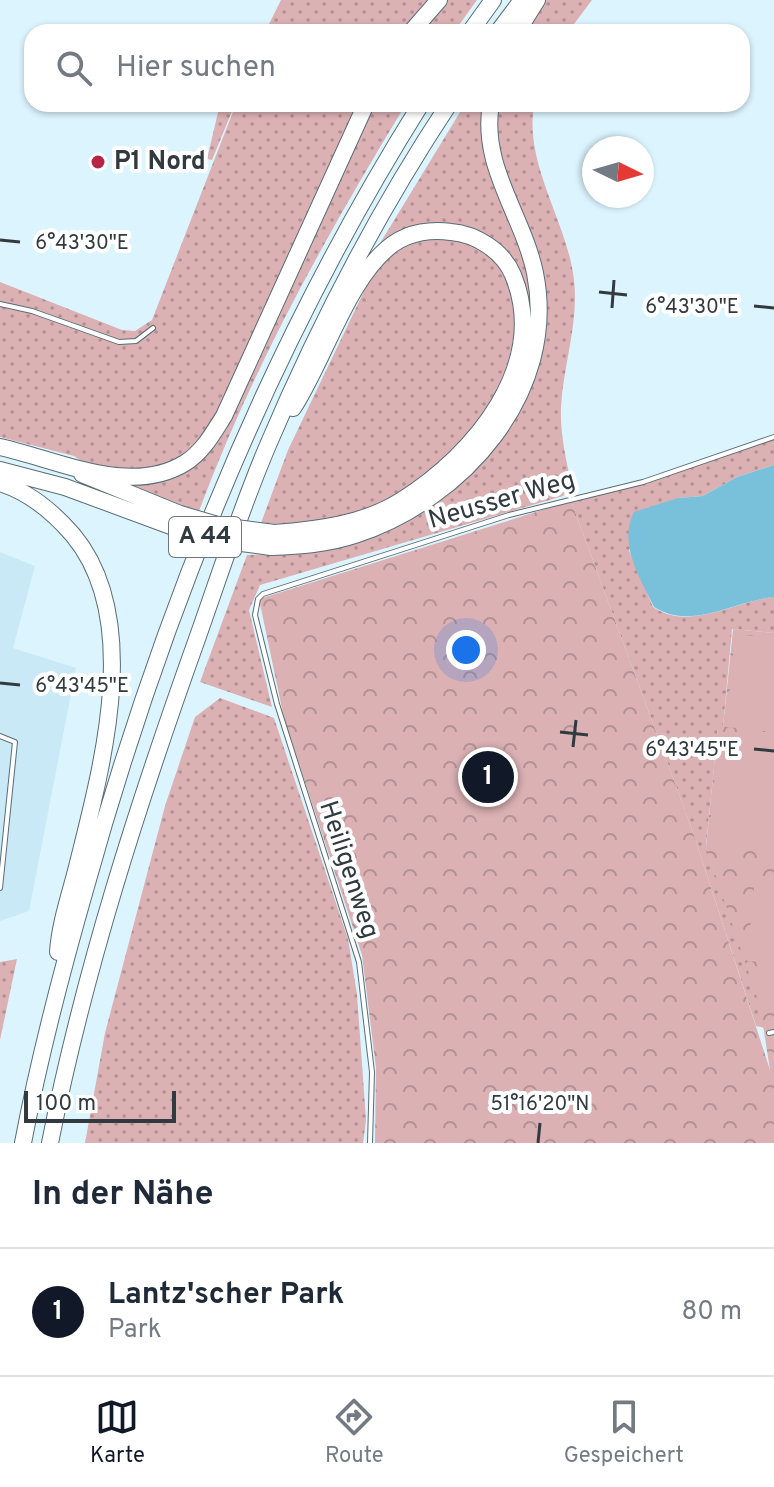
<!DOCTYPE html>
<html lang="de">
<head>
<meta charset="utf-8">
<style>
	:root { --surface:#fff; --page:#f2f2f3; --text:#1f2937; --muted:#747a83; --line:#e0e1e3; --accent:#111827 }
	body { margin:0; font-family:Overpass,sans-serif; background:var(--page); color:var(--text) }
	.compass { position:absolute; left:582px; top:136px; width:72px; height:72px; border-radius:50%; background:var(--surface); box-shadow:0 2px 6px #0004; rotate:95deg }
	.scale { position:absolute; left:24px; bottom:20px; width:152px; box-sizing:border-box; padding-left:8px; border:4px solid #313a3e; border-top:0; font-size:22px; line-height:28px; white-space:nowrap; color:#313a3e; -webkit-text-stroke:6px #fff; paint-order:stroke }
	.you { position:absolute; left:466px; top:650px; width:28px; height:28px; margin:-20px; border:6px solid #fff; border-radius:50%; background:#1a73e8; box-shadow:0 0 0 12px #1a73e833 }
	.badge { display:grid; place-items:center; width:52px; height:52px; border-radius:50%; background:var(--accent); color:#fff; font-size:26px; font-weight:700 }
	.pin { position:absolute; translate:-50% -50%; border:4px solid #fff; box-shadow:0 2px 8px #0006 }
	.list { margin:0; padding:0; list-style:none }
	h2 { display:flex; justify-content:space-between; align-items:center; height:104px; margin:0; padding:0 32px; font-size:34px }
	h2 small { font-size:26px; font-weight:400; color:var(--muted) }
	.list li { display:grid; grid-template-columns:52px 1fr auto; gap:24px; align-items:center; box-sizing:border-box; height:128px; padding:0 32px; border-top:2px solid var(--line) }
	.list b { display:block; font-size:30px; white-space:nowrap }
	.list p { margin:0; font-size:26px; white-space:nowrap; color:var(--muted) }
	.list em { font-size:26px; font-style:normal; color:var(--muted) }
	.icon { flex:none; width:44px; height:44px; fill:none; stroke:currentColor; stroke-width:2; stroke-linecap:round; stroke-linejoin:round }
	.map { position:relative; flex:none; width:774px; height:1143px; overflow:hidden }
	.search { position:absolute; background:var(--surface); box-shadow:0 2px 6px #0004; left:24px; right:24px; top:24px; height:88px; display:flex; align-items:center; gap:20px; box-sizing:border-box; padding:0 28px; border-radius:24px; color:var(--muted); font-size:30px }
	.sheet { height:232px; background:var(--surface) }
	nav { display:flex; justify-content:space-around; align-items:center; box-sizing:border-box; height:112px; border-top:2px solid var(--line); background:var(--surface); font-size:22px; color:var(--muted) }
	nav a { display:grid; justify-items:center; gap:4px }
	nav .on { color:var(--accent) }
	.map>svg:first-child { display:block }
	.built { fill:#cae9f6 }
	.grass { fill:url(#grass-dots) }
	.park { fill:url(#park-crowns) }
	.pitch { fill:#dbb1b4 }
	.water { fill:#79c0da }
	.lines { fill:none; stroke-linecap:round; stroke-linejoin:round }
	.service-casing { stroke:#586d75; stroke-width:6 }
	.motorway-casing { stroke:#586d75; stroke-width:18 }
	.service { stroke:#fff; stroke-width:4 }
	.motorway { stroke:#fff; stroke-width:16 }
	.motorway-bridge-casing { stroke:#586d75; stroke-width:18; stroke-linecap:butt }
	.motorway-bridge { stroke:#fff; stroke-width:16 }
	.ticks { fill:none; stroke:#313a3e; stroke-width:3 }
	.poi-dot { fill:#b62447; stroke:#fff; stroke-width:3 }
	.labels { text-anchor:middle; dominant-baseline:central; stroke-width:8; stroke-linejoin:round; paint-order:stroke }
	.shield { fill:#fff; stroke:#6f7578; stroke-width:2 }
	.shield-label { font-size:24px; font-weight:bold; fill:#313a3e }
	.poi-label { font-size:26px; font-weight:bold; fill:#313a3e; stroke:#fff; text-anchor:start }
	.street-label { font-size:26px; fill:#313a3e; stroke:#fff }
	.ticks-label { font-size:20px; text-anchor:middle; fill:#313a3e; stroke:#fff; stroke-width:8; stroke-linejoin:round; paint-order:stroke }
</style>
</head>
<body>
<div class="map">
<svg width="774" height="1143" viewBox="0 0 774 1143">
	<defs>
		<pattern id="grass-dots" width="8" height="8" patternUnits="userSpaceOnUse" patternTransform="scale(2)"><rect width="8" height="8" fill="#dbb1b4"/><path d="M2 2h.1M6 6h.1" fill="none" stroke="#b29194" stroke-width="1.8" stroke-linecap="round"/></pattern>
		<pattern id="park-crowns" width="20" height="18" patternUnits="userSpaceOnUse" patternTransform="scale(2)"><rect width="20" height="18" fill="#dbb1b4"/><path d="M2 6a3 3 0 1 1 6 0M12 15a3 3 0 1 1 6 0" fill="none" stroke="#b29194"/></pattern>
	</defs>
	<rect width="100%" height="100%" fill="#dcf4fe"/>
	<!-- built -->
	<path class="built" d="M0,552L35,566L13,648L76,668L29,911L0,921Z"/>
	<!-- grass -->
	<path class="grass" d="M281,0H477L454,32H265Z
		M545,0H592L568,32H524Z
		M220,104H235L212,160L207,159Z
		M236,104H406C327,234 252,368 199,511L116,484L74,456L0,437V282L122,330L135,331L152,320Z
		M465,104H484L485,160L522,251L530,286L531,319L521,277L472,229L432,223L399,232L379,245Z
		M497,104H534C524,166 567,220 574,280C579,324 563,365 561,408C560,434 566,460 572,486L563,496L260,585L249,610L272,707L200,682L247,555L294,554L380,533L430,508L489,453L542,345L511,195L494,136Z
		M439,238C544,249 523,360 478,424C458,453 423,483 391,499C350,519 306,527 261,523L288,450L367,285C385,256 404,242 439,238Z
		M774,438V465L737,477L703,496L678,498L654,507L629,550L653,607C690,632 734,601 774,597V633L732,629L723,727H718L706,846L769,1029L756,1026L694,835L571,501L643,482Z
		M220,698L274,718L348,939L357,994L366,1120L363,1143H85L105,1033L165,806L195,717Z
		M17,959L0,1040V962Z"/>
	<!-- park -->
	<path class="park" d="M571,501L694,835L770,1070L760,1006L706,847L718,726L723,727L733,629L774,633V1143H375L376,1068L362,955L284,718L259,599Z"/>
	<!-- pitch -->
	<path class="pitch" d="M735,634L774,638V732L726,727Z
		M719,734L774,740V851L708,845Z
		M755,878L774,879V993L760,991L762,962L747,961Z"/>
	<!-- water -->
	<path class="water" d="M774,465V597C734,601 691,631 654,607C640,577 618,544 634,512L678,498L703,496L737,477Z"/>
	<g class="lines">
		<!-- service casing -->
		<g class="service-casing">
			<path id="service" d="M0,304L32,311L119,342L136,341L153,328
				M0,736L15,742L0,888
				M769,1033L774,1032
				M370,1143L372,1072L359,962L277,704L255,615L258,599L263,594L509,515L643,482L774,437"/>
		</g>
		<!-- motorway casing -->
		<g class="motorway-casing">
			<path id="motorway" d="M411,32L439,0
				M470,32L493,0
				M498,32L522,0
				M517,32L537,0
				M0,447C56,459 130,497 185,463C203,452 213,433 224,416L366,104
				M0,470L65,487L176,528
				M82,474L180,514
				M0,483C30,492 53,512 73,535C143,619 102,766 78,863C71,892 60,922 58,952
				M274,533C317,530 365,524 402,500C474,455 550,365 513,275C503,251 476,234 451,232C432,229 410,232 393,244C348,276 324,361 293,408
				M271,547C299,546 328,544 355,535C463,500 559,392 535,273C523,215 480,166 491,104
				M23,1143C39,1058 61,974 85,890C161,616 269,346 421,104
				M50,1143C84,971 138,804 197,639C220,574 241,508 268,445C318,327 378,211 449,104"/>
		</g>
		<!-- service -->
		<use href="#service" class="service"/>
		<!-- motorway -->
		<use href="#motorway" class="motorway"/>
		<!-- motorway-bridge casing -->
		<g class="motorway-bridge-casing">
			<path id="motorway-bridge" d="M180,514L221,526L274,533
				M176,528L218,540L271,547"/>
		</g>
		<!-- motorway-bridge -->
		<use href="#motorway-bridge" class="motorway-bridge"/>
	</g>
	<!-- ticks -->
	<path class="ticks" d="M0,240L20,242M599,292L627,295M754,306L774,308M612,308L614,280M0,683L20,685M560,732L588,735M573,747L576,720M754,749L774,751M538,1143L540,1123"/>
	<!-- markers -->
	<circle class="poi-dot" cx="98" cy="162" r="8"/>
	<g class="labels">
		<!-- shield labels -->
		<rect class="shield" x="169" y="517" width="72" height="40" rx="6"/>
		<g class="shield-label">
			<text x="205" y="537">A 44</text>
		</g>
		<!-- poi labels -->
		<g class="poi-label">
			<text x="114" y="162">P1 Nord</text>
		</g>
		<!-- street labels -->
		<g class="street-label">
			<text transform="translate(502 501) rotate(-16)">Neusser Weg</text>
			<text transform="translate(348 870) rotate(72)">Heiligenweg</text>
		</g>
	</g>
	<g class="ticks-label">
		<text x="82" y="249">6°43'30"E</text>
		<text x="692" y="313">6°43'30"E</text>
		<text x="82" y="692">6°43'45"E</text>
		<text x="692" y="756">6°43'45"E</text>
		<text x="540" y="1110">51°16'20"N</text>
	</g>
</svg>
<svg class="compass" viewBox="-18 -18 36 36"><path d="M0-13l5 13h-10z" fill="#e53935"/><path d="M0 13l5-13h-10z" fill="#747a83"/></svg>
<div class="scale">100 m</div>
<div class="you"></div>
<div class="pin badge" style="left:488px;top:777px">1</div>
<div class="search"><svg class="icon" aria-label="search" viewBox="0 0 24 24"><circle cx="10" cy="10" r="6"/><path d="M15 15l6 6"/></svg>Hier suchen</div>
</div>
<section class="sheet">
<h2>In der Nähe<small></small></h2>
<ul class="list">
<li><span class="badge">1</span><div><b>Lantz'scher Park</b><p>Park</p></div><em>80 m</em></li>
</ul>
</section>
<nav>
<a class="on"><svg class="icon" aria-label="map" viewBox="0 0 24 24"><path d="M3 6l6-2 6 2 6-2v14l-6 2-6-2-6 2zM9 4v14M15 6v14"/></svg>Karte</a>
<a><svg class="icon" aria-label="directions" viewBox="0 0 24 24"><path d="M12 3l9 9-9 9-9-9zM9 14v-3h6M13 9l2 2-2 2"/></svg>Route</a>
<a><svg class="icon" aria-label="saved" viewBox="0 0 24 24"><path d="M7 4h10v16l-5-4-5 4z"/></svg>Gespeichert</a>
</nav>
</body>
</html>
